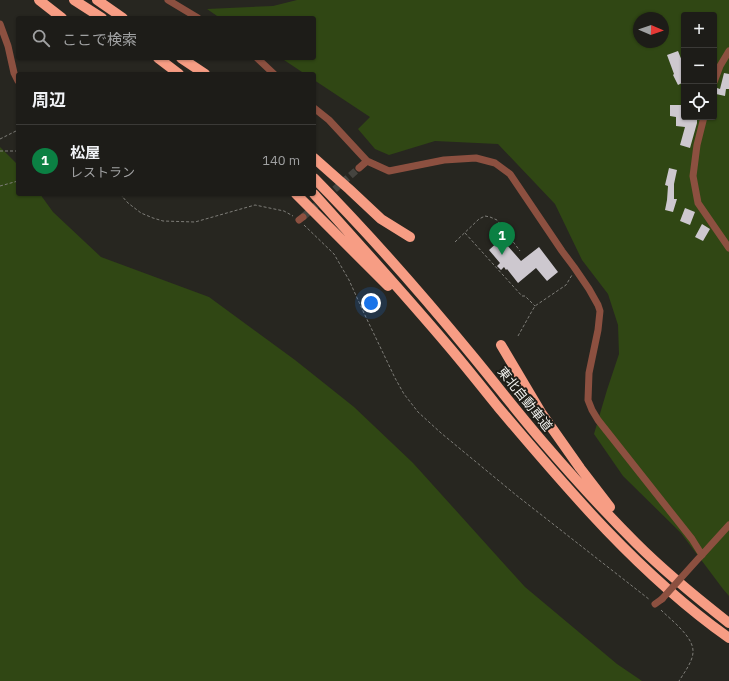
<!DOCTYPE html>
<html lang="ja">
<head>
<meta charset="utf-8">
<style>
	:root { --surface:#1d1c18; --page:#2a2925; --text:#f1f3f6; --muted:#a0a1a2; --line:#3b3a37; --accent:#0b8043 }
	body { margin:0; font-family:"IBM Plex Sans","Noto Sans JP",sans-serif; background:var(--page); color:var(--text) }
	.controls { position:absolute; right:12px; top:12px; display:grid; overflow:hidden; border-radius:4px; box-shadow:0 1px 3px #0004 }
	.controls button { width:36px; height:36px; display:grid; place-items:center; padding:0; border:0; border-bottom:1px solid var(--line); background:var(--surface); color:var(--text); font:20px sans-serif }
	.compass { position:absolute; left:633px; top:12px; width:36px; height:36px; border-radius:50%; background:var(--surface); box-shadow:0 1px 3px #0004; rotate:92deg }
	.you { position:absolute; left:371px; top:303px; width:14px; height:14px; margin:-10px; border:3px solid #fff; border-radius:50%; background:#1a73e8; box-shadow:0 0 0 6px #1a73e833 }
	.badge { display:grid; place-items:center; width:26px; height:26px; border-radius:50%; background:var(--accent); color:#fff; font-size:13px; font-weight:700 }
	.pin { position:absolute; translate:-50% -33px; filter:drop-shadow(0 1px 2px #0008) }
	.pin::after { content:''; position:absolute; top:21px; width:14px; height:12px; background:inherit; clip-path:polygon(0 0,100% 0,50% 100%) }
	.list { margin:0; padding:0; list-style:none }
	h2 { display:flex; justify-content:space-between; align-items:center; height:52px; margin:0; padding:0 16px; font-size:17px }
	h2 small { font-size:13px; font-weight:400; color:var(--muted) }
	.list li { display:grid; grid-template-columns:26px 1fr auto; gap:12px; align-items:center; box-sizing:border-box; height:72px; padding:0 16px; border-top:1px solid var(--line) }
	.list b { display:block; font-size:15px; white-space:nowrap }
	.list p { margin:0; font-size:13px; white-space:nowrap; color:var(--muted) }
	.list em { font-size:13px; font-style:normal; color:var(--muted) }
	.icon { flex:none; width:22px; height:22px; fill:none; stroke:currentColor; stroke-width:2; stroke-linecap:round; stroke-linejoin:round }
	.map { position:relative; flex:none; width:729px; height:681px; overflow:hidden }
	.search { position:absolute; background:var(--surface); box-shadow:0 1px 3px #0004; left:16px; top:16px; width:300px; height:44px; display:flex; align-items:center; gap:10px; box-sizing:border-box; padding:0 14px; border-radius:4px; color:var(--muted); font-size:15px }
	.panel { position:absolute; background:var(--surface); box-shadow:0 1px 3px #0004; left:16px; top:72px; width:300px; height:124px; border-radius:4px }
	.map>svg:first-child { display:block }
	.green { fill:#304714; fill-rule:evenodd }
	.building { fill:#cdc8cf }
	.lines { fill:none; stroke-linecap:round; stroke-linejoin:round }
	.minor-tunnel { stroke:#45443f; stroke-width:7; stroke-dasharray:7 3.5; stroke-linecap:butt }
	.path { stroke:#7e7d78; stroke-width:1; stroke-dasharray:3 2; stroke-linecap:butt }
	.minor { stroke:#8c5040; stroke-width:7 }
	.highway { stroke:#f79d84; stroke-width:10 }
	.minor-bridge { stroke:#8c5040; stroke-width:7 }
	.labels { text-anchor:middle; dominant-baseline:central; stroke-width:4; stroke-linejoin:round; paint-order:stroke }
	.street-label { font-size:13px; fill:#f0f0ec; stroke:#1e1d17 }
</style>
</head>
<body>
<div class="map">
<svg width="729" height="681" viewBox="0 0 729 681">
	<rect width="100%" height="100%" fill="#272620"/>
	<!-- green -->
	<path class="green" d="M297,0H729V596L723,589L681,533L623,476L594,434L607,390L619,354L618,325L608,294L582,260L555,204L498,144L435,141L389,155L375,149L358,129L370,117L314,80V74H305L281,58H314V18H220L207,9L273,6ZM684,15H714V117H684ZM639,18H663V42H639Z
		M0,147L18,165V194H40L53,212L101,257L209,297L295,360L354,407L413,463L525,587L617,664L642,681H0Z"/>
	<!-- building -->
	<path class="building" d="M678,51L684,66V82L678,85L673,75L674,74L667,55Z
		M724,73L729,74V89H726L725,96L716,94L717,88L720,89Z
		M670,105H684V117H697V123L690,148L680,145L685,127L676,126V117L670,116Z
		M669,168L677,170L674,184V199H677L673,212L665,210L667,200L668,186L665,185Z
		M685,208L695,212L690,225L680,221Z
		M702,224L710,229L703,241L695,237Z
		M500,240L502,242L504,240L508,244L507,245L521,261L539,247L558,272L547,281L536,268L518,283L507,269L506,270L504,267L501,270L497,266L500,263L489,250Z"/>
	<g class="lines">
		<!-- minor-tunnel -->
		<path class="minor-tunnel" d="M303,217L359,168"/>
		<!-- path -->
		<path class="path" d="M0,139L18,130
			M0,151H18
			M0,186L18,181
			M120,194L128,203L141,213L153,218L163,221L195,222L255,205L284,211L293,216
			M304,225L334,254L349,280L363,311L395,378L404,394L418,412L441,433L516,495L650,600
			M465,233L522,296H525L535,306
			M455,242L479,219L485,216L490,217L497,220L520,251
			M518,336L532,311L535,306L566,285L572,275
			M661,610C671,620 694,637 693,652C693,661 684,673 679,681"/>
		<!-- minor -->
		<path class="minor" d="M168,0L198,18
			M0,24L8,46L14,73L18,81
			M257,58L274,74
			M714,82L720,66L729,51
			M314,108L329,120L367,161L389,171L444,160L476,158L495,163L510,174L562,251L574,267L589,289L598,305L600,311L598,330L589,373L588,400L592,410L598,420L692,539L702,555
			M704,117L697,145L693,176L698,203L729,248
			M359,168L367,161
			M299,220L303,217
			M700,557L729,525
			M655,604L662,599"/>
		<!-- highway -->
		<path class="highway" d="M39,0L62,18
			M74,0L102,18
			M97,0L123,18
			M158,58L179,74
			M181,58L205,74
			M314,158L349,189L381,219L410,237
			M314,178C369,234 421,293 471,354C495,383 518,413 543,442C573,477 604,511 636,543C665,572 697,598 729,623
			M296,194L388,286
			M314,194C360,245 406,296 450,348C466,367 482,387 498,407C568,490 640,575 729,638
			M501,345L542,414L580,468L610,507"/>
		<!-- minor-bridge -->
		<path class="minor-bridge" d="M662,599L698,559"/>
	</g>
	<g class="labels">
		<!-- street labels -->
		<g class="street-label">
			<text transform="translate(525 399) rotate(51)">東北自動車道</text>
		</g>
	</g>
</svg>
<div class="controls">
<button>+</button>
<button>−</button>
<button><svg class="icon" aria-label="locate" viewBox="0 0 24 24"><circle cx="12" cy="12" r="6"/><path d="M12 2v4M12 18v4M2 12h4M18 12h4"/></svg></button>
</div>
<svg class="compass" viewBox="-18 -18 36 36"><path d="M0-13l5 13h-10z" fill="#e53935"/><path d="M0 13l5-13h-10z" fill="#a0a1a2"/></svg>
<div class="you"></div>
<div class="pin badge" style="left:502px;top:255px">1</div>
<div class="search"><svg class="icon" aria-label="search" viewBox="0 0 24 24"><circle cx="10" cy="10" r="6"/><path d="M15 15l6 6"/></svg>ここで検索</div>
<section class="panel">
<h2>周辺<small></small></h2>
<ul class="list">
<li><span class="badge">1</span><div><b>松屋</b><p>レストラン</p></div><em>140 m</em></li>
</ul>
</section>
</div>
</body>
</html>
